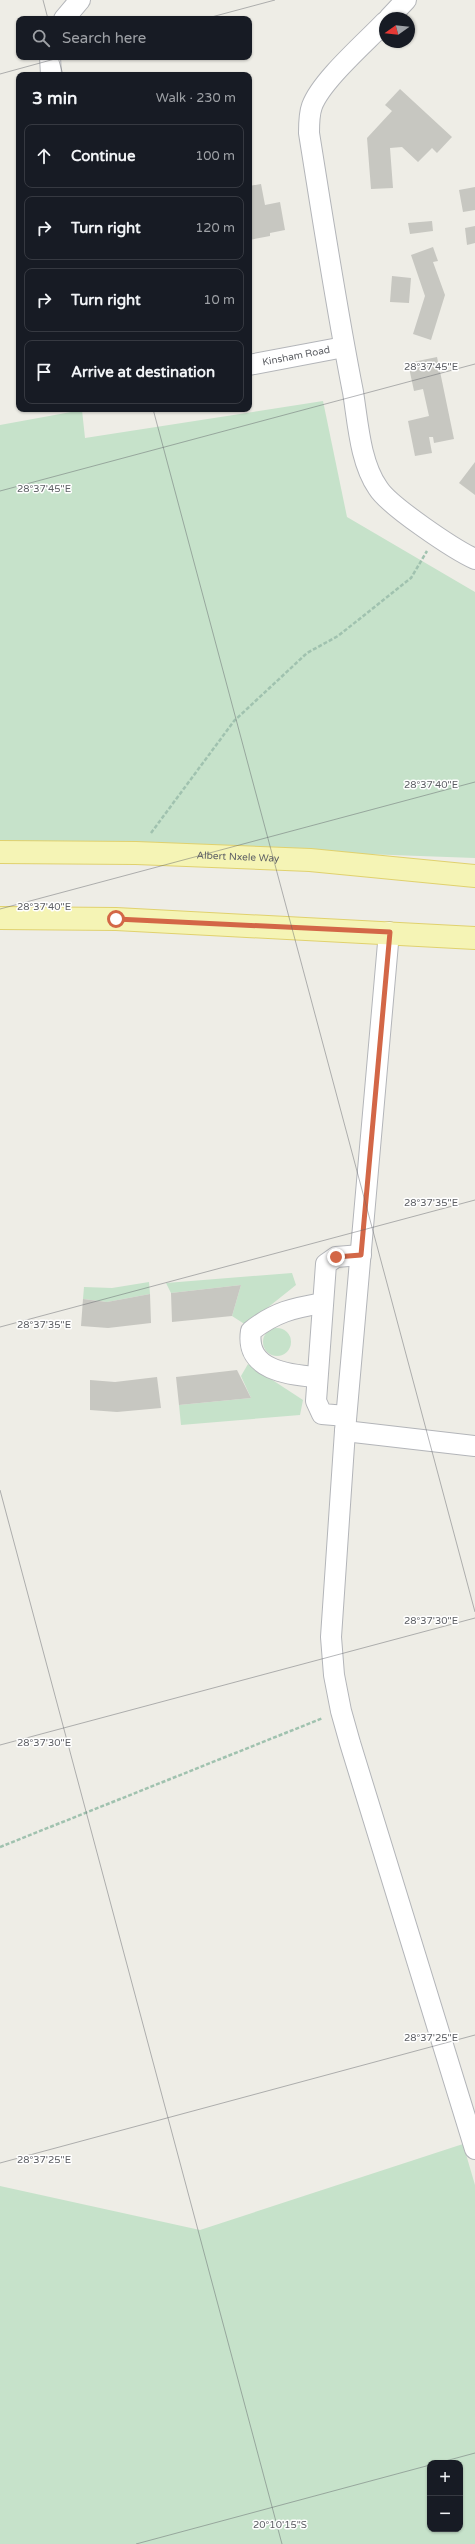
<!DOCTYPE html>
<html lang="en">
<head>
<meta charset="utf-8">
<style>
	:root { --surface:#171b24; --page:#20242c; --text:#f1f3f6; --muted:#9ea1a6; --line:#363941 }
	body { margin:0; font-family:"Varela Round",sans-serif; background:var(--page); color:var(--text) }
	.controls { position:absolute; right:12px; bottom:12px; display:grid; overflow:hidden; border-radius:8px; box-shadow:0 1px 3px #0004 }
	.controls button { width:36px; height:36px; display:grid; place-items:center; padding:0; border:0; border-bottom:1px solid var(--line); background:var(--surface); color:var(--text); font:20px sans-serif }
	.compass { position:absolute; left:379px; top:12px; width:36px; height:36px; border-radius:50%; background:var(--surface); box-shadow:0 1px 3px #0004; rotate:255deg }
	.stop { position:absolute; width:12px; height:12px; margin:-9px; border:3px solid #d36747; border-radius:50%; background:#fff }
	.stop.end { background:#d36747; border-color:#fff; box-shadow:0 1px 4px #0008 }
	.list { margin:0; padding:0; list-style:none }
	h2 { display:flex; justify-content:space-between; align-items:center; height:52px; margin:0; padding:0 16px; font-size:17px }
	h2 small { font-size:13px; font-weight:400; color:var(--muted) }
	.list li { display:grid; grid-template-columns:26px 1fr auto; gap:12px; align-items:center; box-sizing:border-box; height:64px; margin:0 8px 8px; padding:0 8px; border:1px solid var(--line); border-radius:8px }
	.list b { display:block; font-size:15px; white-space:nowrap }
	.list em { font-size:13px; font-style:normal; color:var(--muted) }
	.icon { flex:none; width:22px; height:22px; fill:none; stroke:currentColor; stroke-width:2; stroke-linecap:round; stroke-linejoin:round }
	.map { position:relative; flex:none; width:475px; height:2544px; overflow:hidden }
	.search { position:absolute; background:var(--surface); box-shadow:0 1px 3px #0004; left:16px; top:16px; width:236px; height:44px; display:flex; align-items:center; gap:10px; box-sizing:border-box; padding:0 14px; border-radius:8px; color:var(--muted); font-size:15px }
	.panel { position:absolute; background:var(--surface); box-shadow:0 1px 3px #0004; left:16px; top:72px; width:236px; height:340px; border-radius:8px }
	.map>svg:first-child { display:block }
	.green { fill:#c6e2ca; fill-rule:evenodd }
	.building { fill:#c7c7c1 }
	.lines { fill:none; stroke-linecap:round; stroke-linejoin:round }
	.minor-casing { stroke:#b3b5b9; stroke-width:22 }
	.major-casing { stroke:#e0d16e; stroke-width:24 }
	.path { stroke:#a0c2af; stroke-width:2.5; stroke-dasharray:4 2; stroke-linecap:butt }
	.minor { stroke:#fff; stroke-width:20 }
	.major { stroke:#f5f4b5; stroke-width:22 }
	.route { stroke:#d36747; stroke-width:5 }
	.ticks { fill:none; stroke:#5e6065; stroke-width:1; stroke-opacity:0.45 }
	.labels { text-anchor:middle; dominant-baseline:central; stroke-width:3; stroke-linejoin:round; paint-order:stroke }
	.street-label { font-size:10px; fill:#5e6065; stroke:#fff }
	.ticks-label { font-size:10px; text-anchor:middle; fill:#5e6065; stroke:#fff; stroke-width:3; stroke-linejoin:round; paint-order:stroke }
</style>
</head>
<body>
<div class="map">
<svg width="475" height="2544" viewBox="0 0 475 2544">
	<rect width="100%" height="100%" fill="#eeede6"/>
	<!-- green -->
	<path class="green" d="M323,401L347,517L475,592V858L0,841V425L82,410L85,438Z
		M292,1273L296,1285L246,1325L232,1316L241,1285L171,1293L166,1283Z
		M149,1282L150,1294L107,1302L83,1299L84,1287L112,1288Z
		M263 1342a14 14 0 1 1 28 0a14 14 0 1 1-28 0Z
		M248,1364L303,1400L300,1415L181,1425L179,1405L251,1398L241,1376Z
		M463,2144L475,2185V2544H0V2186L200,2230ZM430,2463H460V2529H430Z"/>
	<!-- building -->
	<path class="building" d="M400,89L452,137L437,153L432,148L418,162L402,147L390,148L393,188L371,189L367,138L392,111L385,105Z
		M261,184L265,205L280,202L285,230L270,233V236L249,240V186Z
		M475,187V210L463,212L459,190Z
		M432,221L433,231L410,234L408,223Z
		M475,226V243L467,245L465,228Z
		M433,247L438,261L433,262L445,295L431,340L413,334L425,296L411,255Z
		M392,276L411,278L409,303L390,302Z
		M437,357L454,439L434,443L433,437H429L432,453L415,456L408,421L429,416L423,389L414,391L408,363Z
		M475,462V495L459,483Z
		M241,1285L232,1316L172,1322L171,1293Z
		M150,1294L151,1323L108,1328L81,1326L83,1299L107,1302Z
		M237,1370L251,1398L179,1405L176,1377Z
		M157,1377L161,1408L117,1412L90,1410V1380L115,1382Z"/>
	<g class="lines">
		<!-- minor casing -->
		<g class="minor-casing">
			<g id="minor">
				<path d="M389,18L406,0"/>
				<path d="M64,19L80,0"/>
				<path d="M385,22C366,42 321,81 312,106C309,114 309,124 309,133C323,220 336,306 353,392C358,423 360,462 378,488C389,506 455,550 475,559"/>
				<path d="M50,57L51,75"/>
				<path id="s1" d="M249,365L344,347"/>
				<path d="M389,932L345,1431L331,1637L334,1675L341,1711L350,1743L475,2149"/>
				<path d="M317,1377C288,1375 245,1370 251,1331C275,1312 293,1308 323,1303"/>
				<path d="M346,1416L322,1414L316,1401L326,1264L336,1257L361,1255"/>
				<path d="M345,1431L475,1446"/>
			</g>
		</g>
		<!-- major casing -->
		<g class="major-casing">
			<g id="major">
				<path id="s2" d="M0,852L136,853L310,860L475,876"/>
				<path d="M0,918L116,919L475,938"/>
			</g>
		</g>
		<!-- path -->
		<path class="path" d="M151,833L234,721L307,653L338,636L411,578L427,551
			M0,1847L323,1718"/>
		<!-- minor -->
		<use href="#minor" class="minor"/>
		<!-- major -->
		<use href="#major" class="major"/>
	</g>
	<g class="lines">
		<!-- route -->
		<path class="route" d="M116,919L390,932L361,1255L336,1257"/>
	</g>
	<!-- ticks -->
	<path class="ticks" d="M43,0L48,19M204,19L275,0M58,57L63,75M0,74L62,57M153,409L475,1612M0,491L475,364M0,909L475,782M0,1327L475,1200M0,1490L282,2544M0,1745L475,1618M0,2163L475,2035M438,2463L475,2453M136,2544L430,2465"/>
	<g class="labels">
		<!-- street labels -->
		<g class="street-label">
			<text stroke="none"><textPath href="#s1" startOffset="48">Kinsham Road</textPath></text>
			<text stroke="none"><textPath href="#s2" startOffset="238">Albert Nxele Way</textPath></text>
		</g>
	</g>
	<g class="ticks-label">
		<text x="431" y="370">28°37'45"E</text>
		<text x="44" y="492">28°37'45"E</text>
		<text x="431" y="788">28°37'40"E</text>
		<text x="44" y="910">28°37'40"E</text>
		<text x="431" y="1206">28°37'35"E</text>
		<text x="44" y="1328">28°37'35"E</text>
		<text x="431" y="1624">28°37'30"E</text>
		<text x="44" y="1746">28°37'30"E</text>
		<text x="431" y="2041">28°37'25"E</text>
		<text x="44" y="2163">28°37'25"E</text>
		<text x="280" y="2528">20°10'15"S</text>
	</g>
</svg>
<div class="controls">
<button>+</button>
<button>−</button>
</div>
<svg class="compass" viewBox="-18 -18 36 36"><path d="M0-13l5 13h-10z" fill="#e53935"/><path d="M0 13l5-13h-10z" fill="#9ea1a6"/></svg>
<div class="stop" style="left:116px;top:919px"></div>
<div class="stop end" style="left:336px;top:1257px"></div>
<div class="search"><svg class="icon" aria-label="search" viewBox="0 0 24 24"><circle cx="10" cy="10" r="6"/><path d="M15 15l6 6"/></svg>Search here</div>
<section class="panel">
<h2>3 min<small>Walk · 230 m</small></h2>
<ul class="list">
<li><svg class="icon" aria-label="ahead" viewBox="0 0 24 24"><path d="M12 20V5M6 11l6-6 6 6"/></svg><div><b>Continue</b></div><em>100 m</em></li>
<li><svg class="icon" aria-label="right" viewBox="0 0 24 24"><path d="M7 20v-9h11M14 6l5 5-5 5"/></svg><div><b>Turn right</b></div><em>120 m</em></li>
<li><svg class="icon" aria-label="right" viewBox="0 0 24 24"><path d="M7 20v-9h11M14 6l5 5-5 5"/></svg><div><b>Turn right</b></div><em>10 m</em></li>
<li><svg class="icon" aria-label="arrive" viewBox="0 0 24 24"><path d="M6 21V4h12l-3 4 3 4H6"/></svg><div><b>Arrive at destination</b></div></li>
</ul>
</section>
</div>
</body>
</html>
